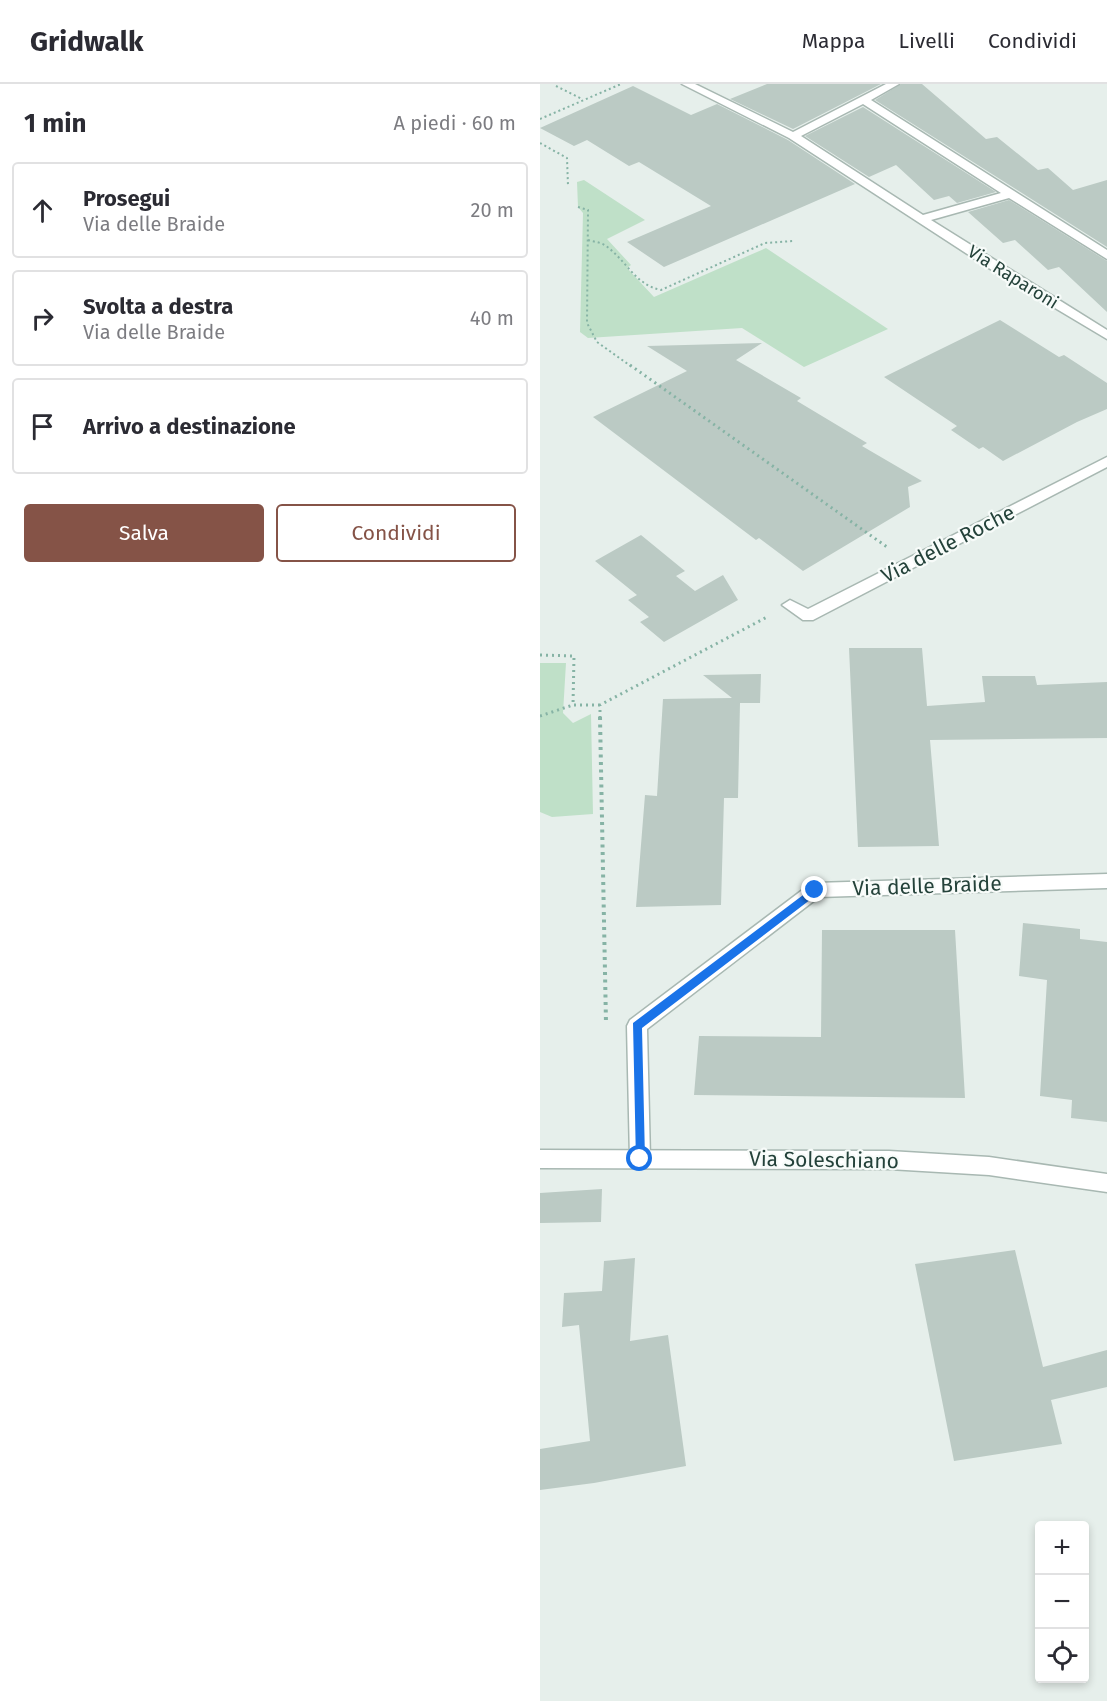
<!DOCTYPE html>
<html lang="it">
<head>
<meta charset="utf-8">
<style>
	:root { --surface:#fff; --page:#f7f7f7; --text:#2b2b33; --muted:#7c7c81; --line:#e1e1e2; --accent:#855347 }
	body { margin:0; font-family:"Fira Sans",sans-serif; background:var(--page); color:var(--text) }
	.controls { position:absolute; right:18px; bottom:18px; display:grid; overflow:hidden; border-radius:6px; box-shadow:0 3px 9px #0003 }
	.controls button { width:54px; height:54px; display:grid; place-items:center; padding:0; border:0; border-bottom:2px solid var(--line); background:var(--surface); color:var(--text); font:30px sans-serif }
	.stop { position:absolute; width:18px; height:18px; margin:-14px; border:4px solid #1a73e8; border-radius:50%; background:#fff }
	.stop.end { background:#1a73e8; border-color:#fff; box-shadow:0 2px 6px #0008 }
	.list { margin:0; padding:0; list-style:none }
	h2 { display:flex; justify-content:space-between; align-items:center; height:78px; margin:0; padding:0 24px; font-size:26px }
	h2 small { font-size:20px; font-weight:400; color:var(--muted) }
	.list li { display:grid; grid-template-columns:39px 1fr auto; gap:18px; align-items:center; box-sizing:border-box; height:96px; margin:0 12px 12px; padding:0 12px; border:2px solid var(--line); border-radius:6px }
	.list b { display:block; font-size:22px; white-space:nowrap }
	.list p { margin:0; font-size:20px; white-space:nowrap; color:var(--muted) }
	.list em { font-size:20px; font-style:normal; color:var(--muted) }
	.actions { display:flex; gap:12px; padding:18px 24px }
	.actions a { flex:1; padding:14px 0; border:2px solid var(--accent); border-radius:6px; text-align:center; font-size:21px; color:var(--accent) }
	.actions .main { background:var(--accent); color:#fff }
	.icon { flex:none; width:33px; height:33px; fill:none; stroke:currentColor; stroke-width:2; stroke-linecap:round; stroke-linejoin:round }
	.map { position:relative; flex:none; width:567px; height:1617px; overflow:hidden }
	header { display:flex; align-items:center; gap:36px; box-sizing:border-box; height:84px; padding:0 30px; background:var(--surface); border-bottom:2px solid var(--line) }
	header strong { font-size:28px }
	nav { display:flex; gap:33px; margin-inline-start:auto; font-size:21px }
	main { display:flex }
	aside { flex:1; background:var(--surface) }
	.map>svg:first-child { display:block }
	.green { fill:#bfe0c8 }
	.building { fill:#bbcac4 }
	.lines { fill:none; stroke-linecap:round; stroke-linejoin:round }
	.minor-casing { stroke:#a8b8b2; stroke-width:3 }
	.tertiary-casing { stroke:#a8b8b2; stroke-width:3 }
	.path-far2 { stroke:#86b3a5; stroke-width:2; stroke-dasharray:2 3; stroke-linecap:butt }
	.path-far1 { stroke:#86b3a5; stroke-width:3; stroke-dasharray:2 4; stroke-linecap:butt }
	.path { stroke:#86b3a5; stroke-width:4; stroke-dasharray:3 4.5; stroke-linecap:butt }
	.minor { fill:#fff; fill-rule:evenodd }
	.tertiary { fill:#fff; fill-rule:evenodd }
	.route { fill:#1a73e8 }
	.labels { text-anchor:middle; dominant-baseline:central; stroke-width:4.5; stroke-linejoin:round; paint-order:stroke }
	.far-street-label { font-size:18px; fill:#24423a; stroke:#f7fbf9 }
	.street-label { font-size:21px; fill:#24423a; stroke:#f7fbf9 }
</style>
</head>
<body>
<header>
<strong>Gridwalk</strong>
<nav><a>Mappa</a><a>Livelli</a><a>Condividi</a></nav>
</header>
<main>
<aside>
<h2>1 min<small>A piedi · 60 m</small></h2>
<ul class="list">
<li><svg class="icon" aria-label="ahead" viewBox="0 0 24 24"><path d="M12 20V5M6 11l6-6 6 6"/></svg><div><b>Prosegui</b><p>Via delle Braide</p></div><em>20 m</em></li>
<li><svg class="icon" aria-label="right" viewBox="0 0 24 24"><path d="M7 20v-9h11M14 6l5 5-5 5"/></svg><div><b>Svolta a destra</b><p>Via delle Braide</p></div><em>40 m</em></li>
<li><svg class="icon" aria-label="arrive" viewBox="0 0 24 24"><path d="M6 21V4h12l-3 4 3 4H6"/></svg><div><b>Arrivo a destinazione</b></div></li>
</ul>
<div class="actions"><a class="main">Salva</a><a>Condividi</a></div>
</aside>
<div class="map">
<svg width="567" height="1617" viewBox="0 0 567 1617">
	<rect width="100%" height="100%" fill="#e6efeb"/>
	<!-- green -->
	<path class="green" d="M44,96L105,136L67,155L91,181L87,184L114,213L226,164L348,245L264,283L202,244L48,254L40,248L43,129L38,123L37,98Z
		M0,579H26L23,629L33,639L51,630L53,730L12,733L0,728Z"/>
	<!-- building -->
	<path class="building" d="M227,0H341L253,45L190,15Z
		M361,0H382L446,55L457,53L498,86L508,84L533,106L567,96V163L335,16Z
		M93,2L151,31L177,20L248,56L315,100L124,183L87,158L171,122L99,78L89,82L47,56L34,62L0,44Z
		M323,23L456,108L417,119L409,112L394,116L356,81L329,93L265,52Z
		M469,116L567,177V228L519,183L508,186L475,156L463,159L428,128Z
		M460,236L519,273L524,271L567,299V325L537,338L463,377L443,363L439,365L411,346L417,342L344,293Z
		M222,259L196,276L261,314L257,317L327,359L322,362L382,397L368,403L370,423L263,487L219,454L216,456L53,333L147,287L107,262Z
		M101,451L145,487L136,492L155,507L183,491L198,516L124,558L100,538L109,533L88,516L97,511L55,477Z
		M309,564H382L387,622L445,618L442,592H495L497,601L567,598V654L390,656L399,762L318,763Z
		M221,590L220,619H200L198,714H184L181,821L96,823L105,711L117,712L123,615L192,614L163,591Z
		M483,839L540,845V855L567,858V1038L531,1034L532,1016L500,1012L507,896L479,892Z
		M282,846H415L425,1014L154,1011L159,952L281,953Z
		M62,1105L61,1138L0,1139V1109Z
		M475,1166L503,1283L567,1266V1303L511,1316L522,1360L414,1377L375,1180Z
		M95,1174L90,1257L128,1251L146,1382L54,1399L0,1406V1365L50,1357L39,1241L22,1243L24,1209L62,1207L64,1177Z"/>
	<g class="lines">
		<!-- minor casing -->
		<g class="minor-casing">
			<path id="minor" d="M142,0H155L253,48L346,0H359L331,16L567,166V175L469,114L391,136L567,246V255L458,190L249,54ZM323,20L461,109L383,131L261,52Z
				M567,373V383L273,536H263L242,521L250,516L268,525Z
				M567,790V804L279,813L107,945L110,1075L107,1081L100,1084L93,1081L90,1075L87,942L90,936L269,801L275,799Z"/>
		</g>
		<!-- tertiary casing -->
		<g class="tertiary-casing">
			<path id="tertiary" d="M0,1066L349,1067L449,1073L567,1090V1108L449,1091L349,1085L0,1084Z"/>
		</g>
		<!-- path-far2 -->
		<path class="path-far2" d="M16,2L42,15
			M0,35L81,0
			M0,59L27,74L28,102
			M38,123L48,126L47,239L57,258L92,283
			M48,156C54,158 61,158 66,162C86,176 95,201 121,206L225,159L253,157"/>
		<!-- path-far1 -->
		<path class="path-far1" d="M90,281L347,463
			M0,571L34,572L33,621H60
			M0,632L33,621
			M60,634V621L229,532"/>
		<!-- path -->
		<path class="path" d="M60,633L66,939"/>
		<!-- minor -->
		<use href="#minor" class="minor"/>
		<!-- tertiary -->
		<use href="#tertiary" class="tertiary"/>
	</g>
	<!-- route -->
	<path class="route" d="M275,802L280,806L279,809L102,944L105,1075L104,1078H96L93,939Z"/>
	<g class="labels">
		<!-- far-street labels -->
		<g class="far-street-label">
			<text transform="translate(473 193) rotate(32)">Via Raparoni</text>
		</g>
		<!-- street labels -->
		<g class="street-label">
			<text transform="translate(408 460) rotate(-27)">Via delle Roche</text>
			<text transform="translate(387 802) rotate(-2)">Via delle Braide</text>
			<text transform="translate(284 1076) rotate(1)">Via Soleschiano</text>
		</g>
	</g>
</svg>
<div class="controls">
<button>+</button>
<button>−</button>
<button><svg class="icon" aria-label="locate" viewBox="0 0 24 24"><circle cx="12" cy="12" r="6"/><path d="M12 2v4M12 18v4M2 12h4M18 12h4"/></svg></button>
</div>
<div class="stop" style="left:100px;top:1075px"></div>
<div class="stop end" style="left:275px;top:806px"></div>
</div>
</main>
</body>
</html>
